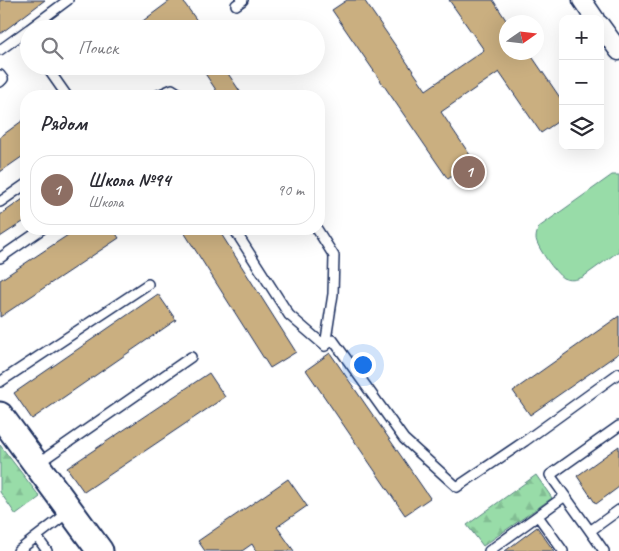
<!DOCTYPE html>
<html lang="ru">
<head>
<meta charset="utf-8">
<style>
	:root { --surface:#fff; --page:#f7f7f7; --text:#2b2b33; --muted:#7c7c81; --line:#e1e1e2; --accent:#b45309 }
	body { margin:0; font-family:Caveat,sans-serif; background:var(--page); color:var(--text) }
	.controls { position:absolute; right:15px; top:15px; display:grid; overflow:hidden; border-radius:10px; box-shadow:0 5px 20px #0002 }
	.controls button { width:45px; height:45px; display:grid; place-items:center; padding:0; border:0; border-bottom:1px solid var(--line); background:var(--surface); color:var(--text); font:25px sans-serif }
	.compass { position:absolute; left:499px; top:15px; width:45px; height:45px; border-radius:50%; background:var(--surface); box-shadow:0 5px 20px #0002; rotate:76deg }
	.you { position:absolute; left:362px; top:364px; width:18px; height:18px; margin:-12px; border:4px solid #fff; border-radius:50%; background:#1a73e8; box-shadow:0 0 0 8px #1a73e833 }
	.badge { display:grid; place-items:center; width:32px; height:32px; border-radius:50%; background:var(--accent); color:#fff; font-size:16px; font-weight:700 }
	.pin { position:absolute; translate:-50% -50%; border:2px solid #fff; box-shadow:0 1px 5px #0006 }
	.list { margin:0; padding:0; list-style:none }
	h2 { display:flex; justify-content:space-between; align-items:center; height:65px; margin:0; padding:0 20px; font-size:21px }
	h2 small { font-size:16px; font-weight:400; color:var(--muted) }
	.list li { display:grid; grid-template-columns:32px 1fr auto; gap:15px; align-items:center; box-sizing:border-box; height:70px; margin:0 10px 10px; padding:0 10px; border:1px solid var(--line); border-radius:20px }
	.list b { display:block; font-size:19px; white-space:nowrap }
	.list p { margin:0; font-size:16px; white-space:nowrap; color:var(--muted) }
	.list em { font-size:16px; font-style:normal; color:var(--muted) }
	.icon { flex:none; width:28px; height:28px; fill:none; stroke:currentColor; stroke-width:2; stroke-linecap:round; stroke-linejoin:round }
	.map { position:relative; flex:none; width:619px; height:551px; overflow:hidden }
	.search { position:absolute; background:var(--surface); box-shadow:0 5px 20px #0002; left:20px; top:20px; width:305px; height:55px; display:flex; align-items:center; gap:12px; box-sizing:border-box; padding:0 18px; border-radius:28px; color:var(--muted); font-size:19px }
	.panel { position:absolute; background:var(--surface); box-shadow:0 5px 20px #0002; left:20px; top:90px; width:305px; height:145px; border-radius:20px }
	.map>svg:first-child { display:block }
	.grass { fill:#98dca8; stroke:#5a8683 }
	.forest { fill:url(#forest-firs); stroke:#5a8683 }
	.building { fill:#caaf80; stroke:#1b2f5e }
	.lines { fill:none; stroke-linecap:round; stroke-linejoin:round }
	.lane-casing { stroke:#1b2f5e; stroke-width:12 }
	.street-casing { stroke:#1b2f5e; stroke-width:21 }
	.secondary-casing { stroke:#1b2f5e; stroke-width:29 }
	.lane { stroke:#fff; stroke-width:9 }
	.street { stroke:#fff; stroke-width:18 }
	.secondary { stroke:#fff; stroke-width:25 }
</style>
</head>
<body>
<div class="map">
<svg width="619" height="551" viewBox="0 0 619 551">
	<defs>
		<pattern id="forest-firs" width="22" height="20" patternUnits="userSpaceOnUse" patternTransform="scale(1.25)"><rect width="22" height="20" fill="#98dca8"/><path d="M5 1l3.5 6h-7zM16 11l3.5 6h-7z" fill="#82bd93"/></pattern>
	</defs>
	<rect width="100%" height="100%" fill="#fff"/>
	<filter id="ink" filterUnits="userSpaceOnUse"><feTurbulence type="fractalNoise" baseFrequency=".02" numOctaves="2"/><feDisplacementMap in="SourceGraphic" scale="10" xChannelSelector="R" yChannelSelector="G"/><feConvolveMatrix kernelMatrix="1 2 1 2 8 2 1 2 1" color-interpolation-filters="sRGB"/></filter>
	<g filter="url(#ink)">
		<!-- grass -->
		<path class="grass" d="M612,175H619V251L583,277C576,280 570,281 563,278C556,274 536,246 536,238C536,234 538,230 539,227Z"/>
		<!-- forest -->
		<path class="forest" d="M0,445L40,497L16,515L0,492Z
			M536,475L552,498L483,546L467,525Z"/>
		<!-- building -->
		<path class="building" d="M0,0H45L0,34Z
			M171,0H182L198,22L188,29H132Z
			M347,0H364L426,90L484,50L449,0H493L506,20V52H529L563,102V118L541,133L499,72L441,112L474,161L448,179L332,10Z
			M200,66H223L243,96H220Z
			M26,118V154L0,172V137Z
			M26,197V220L0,237V215Z
			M77,229H113L119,238L0,317V280Z
			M182,229H218L296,352L270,368Z
			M158,294L176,320L32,419L14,393Z
			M619,316V353L530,415L513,391Z
			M330,353L430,498L405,515L306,370Z
			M209,373L225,397L84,492L67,468Z
			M619,446V487L596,504L577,476Z
			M288,479L307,506L277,527L294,551H256L252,544L242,551H205L198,541Z
			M537,527L554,551H505Z"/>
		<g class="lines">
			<!-- lane casing -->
			<g class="lane-casing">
				<path id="lane" d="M236,5L243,0
					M29,29L68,0
					M0,50L29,29
					M46,66L67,96
					M0,75L3,79L0,82
					M156,96L172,89L183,96
					M0,202L26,184
					M234,229L289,315L325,346L333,340L404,439L457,487L525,441L619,373
					M317,229L334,256L333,294L325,346
					M0,258L42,229
					M0,382L148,284
					M37,464L191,357
					M538,516L563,551
					M590,531L550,475L619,426
					M37,537L47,551
					M18,551L70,511
					M489,551L565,496
					M604,551L590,531L619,510"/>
			</g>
			<!-- street casing -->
			<g class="street-casing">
				<path id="street" d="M582,0L595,19
					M600,25L619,51"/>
			</g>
			<!-- secondary casing -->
			<g class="secondary-casing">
				<path id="secondary" d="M0,415L100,551"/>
			</g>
			<!-- lane -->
			<use href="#lane" class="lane"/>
			<!-- street -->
			<use href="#street" class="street"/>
			<!-- secondary -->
			<use href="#secondary" class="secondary"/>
		</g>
	</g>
</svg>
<div class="controls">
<button>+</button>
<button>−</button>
<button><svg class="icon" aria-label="layers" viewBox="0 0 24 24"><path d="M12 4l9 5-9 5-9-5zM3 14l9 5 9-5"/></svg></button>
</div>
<svg class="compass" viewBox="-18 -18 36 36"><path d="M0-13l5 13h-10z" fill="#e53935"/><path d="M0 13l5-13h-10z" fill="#7c7c81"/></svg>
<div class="you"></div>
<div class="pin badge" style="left:469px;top:172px;background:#8d6e63">1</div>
<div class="search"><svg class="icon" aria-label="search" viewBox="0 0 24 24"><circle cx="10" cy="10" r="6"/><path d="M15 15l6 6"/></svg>Поиск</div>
<section class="panel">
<h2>Рядом<small></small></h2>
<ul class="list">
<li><span class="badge" style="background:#8d6e63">1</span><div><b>Школа №94</b><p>Школа</p></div><em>90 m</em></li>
</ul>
</section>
</div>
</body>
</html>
